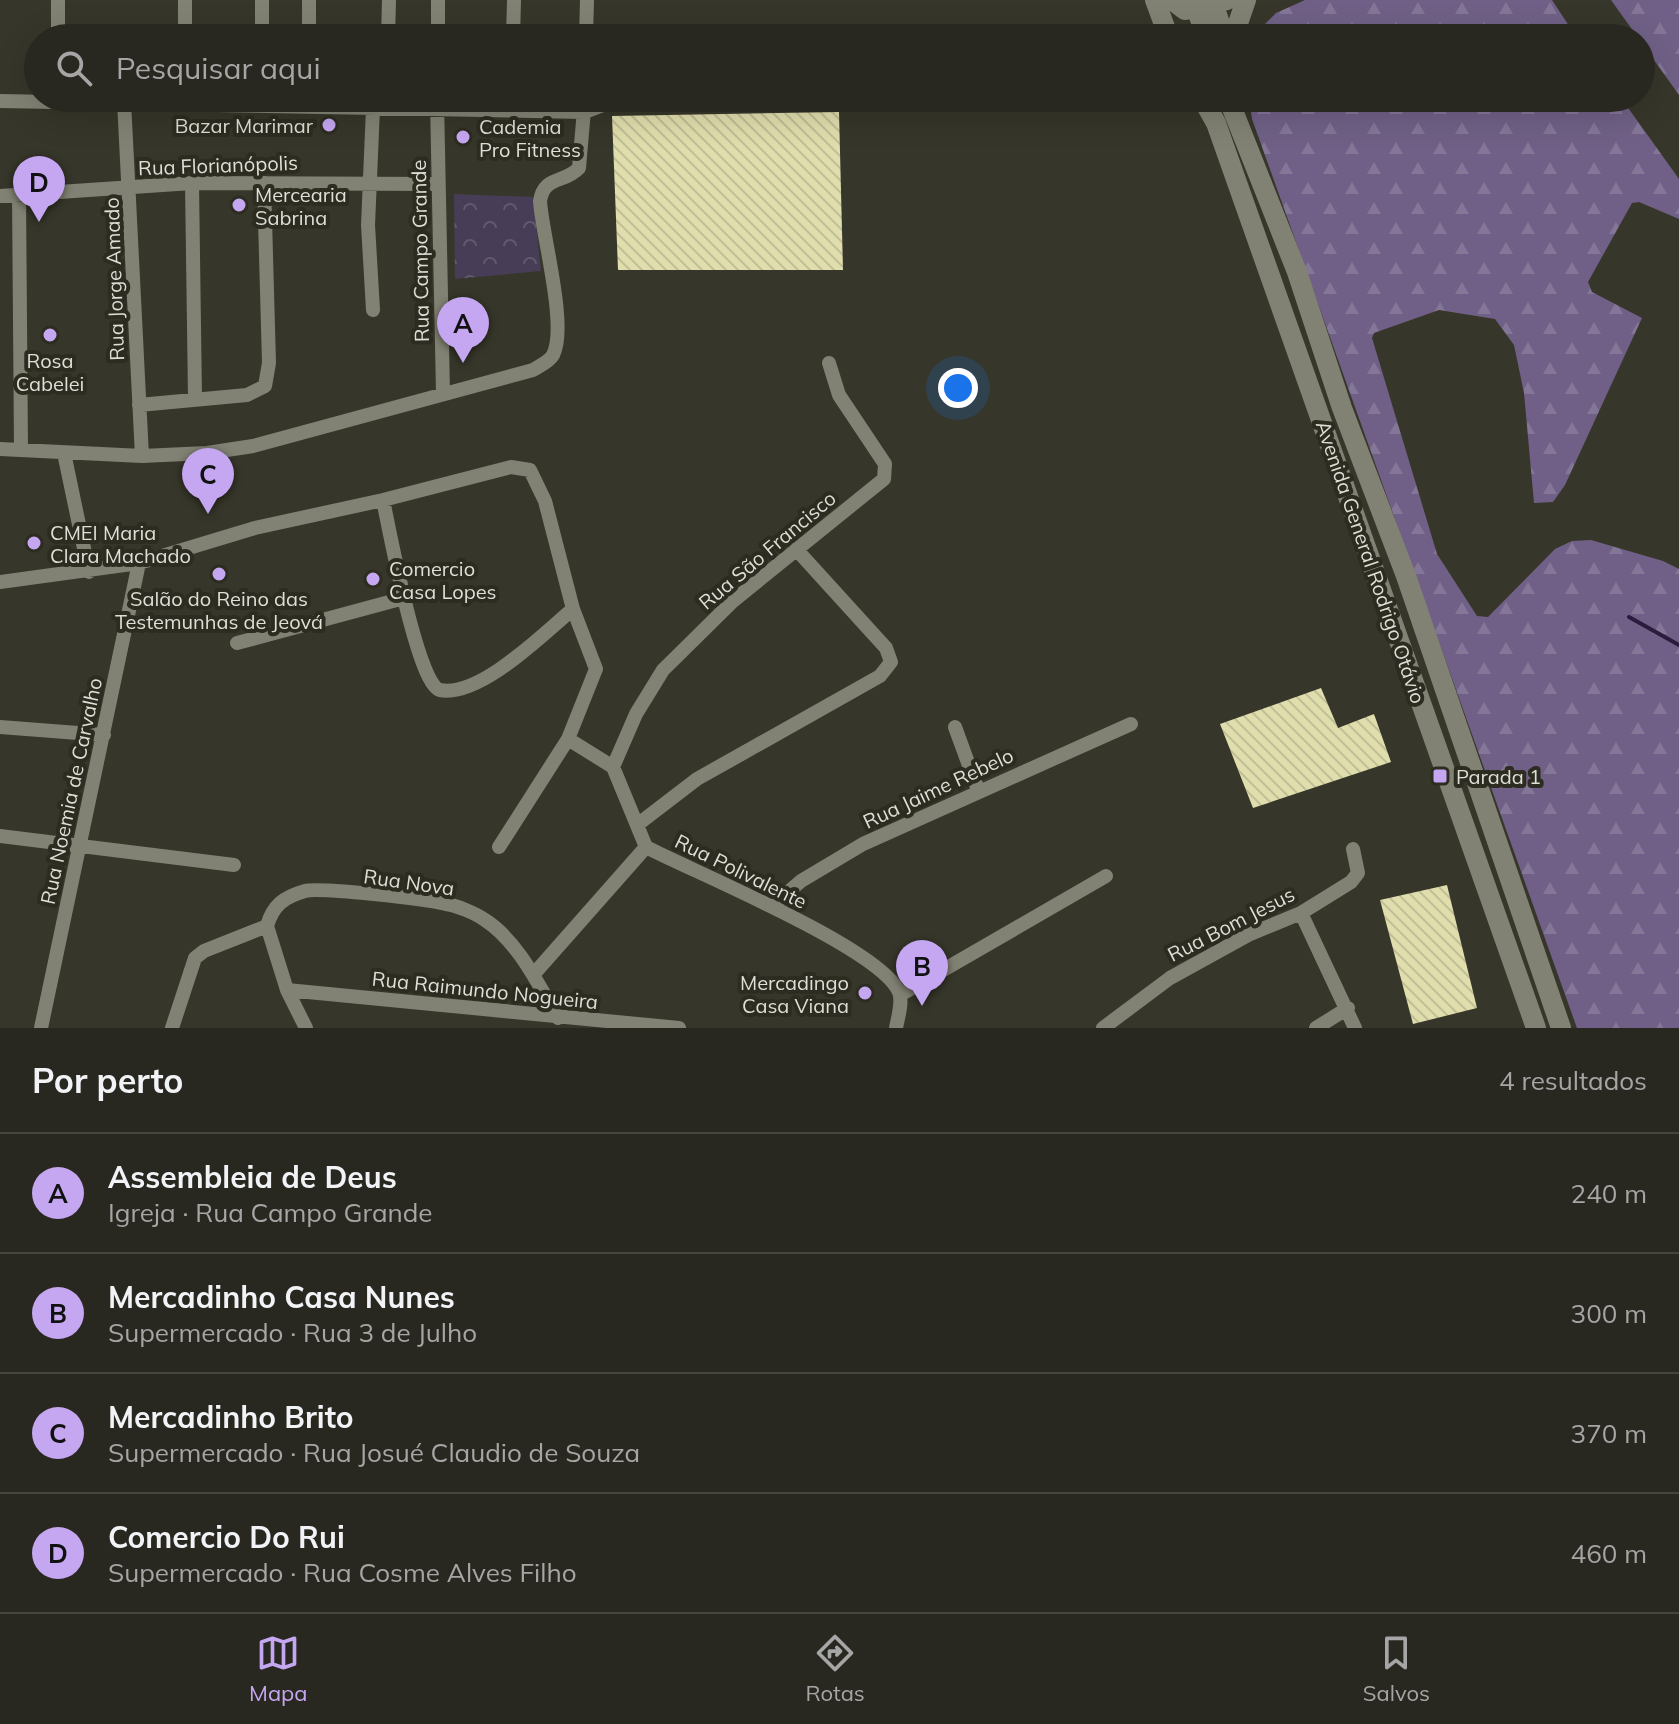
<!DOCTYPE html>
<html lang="pt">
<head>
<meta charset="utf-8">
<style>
	:root { --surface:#292820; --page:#313029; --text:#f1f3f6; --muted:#a5a6a5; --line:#45443e; --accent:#c5a7f1 }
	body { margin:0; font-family:Mulish,sans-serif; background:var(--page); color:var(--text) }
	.you { position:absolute; left:958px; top:388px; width:28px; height:28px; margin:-20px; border:6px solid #fff; border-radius:50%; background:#1a73e8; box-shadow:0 0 0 12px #1a73e833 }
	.badge { display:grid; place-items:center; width:52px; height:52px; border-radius:50%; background:var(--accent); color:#111; font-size:26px; font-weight:700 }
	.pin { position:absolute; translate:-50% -66px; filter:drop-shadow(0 2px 4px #0008) }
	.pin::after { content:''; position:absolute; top:42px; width:28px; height:24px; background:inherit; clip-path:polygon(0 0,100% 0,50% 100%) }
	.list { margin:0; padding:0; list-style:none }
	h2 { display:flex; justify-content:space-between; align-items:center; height:104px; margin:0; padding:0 32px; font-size:34px }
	h2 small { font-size:26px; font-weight:400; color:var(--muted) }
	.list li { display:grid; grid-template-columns:52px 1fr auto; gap:24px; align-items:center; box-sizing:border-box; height:120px; padding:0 32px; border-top:2px solid var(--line) }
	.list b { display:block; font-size:30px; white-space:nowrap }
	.list p { margin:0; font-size:26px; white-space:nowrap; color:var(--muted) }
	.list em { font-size:26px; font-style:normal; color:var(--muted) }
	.icon { flex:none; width:44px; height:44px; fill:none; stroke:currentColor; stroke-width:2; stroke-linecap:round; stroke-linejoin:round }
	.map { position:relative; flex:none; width:1679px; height:1028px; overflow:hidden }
	.search { position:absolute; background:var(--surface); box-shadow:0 8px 32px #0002; left:24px; right:24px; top:24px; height:88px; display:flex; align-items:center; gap:20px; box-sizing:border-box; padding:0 28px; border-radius:44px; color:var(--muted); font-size:30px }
	.sheet { height:584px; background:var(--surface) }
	nav { display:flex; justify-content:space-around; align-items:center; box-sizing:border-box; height:112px; border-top:2px solid var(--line); background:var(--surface); font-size:22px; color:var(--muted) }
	nav a { display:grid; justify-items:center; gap:4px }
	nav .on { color:var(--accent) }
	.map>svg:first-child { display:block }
	.forest { fill:url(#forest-firs) }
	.park { fill:url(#park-crowns) }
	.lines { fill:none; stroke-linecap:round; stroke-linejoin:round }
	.stream { stroke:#2b1c3e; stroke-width:4 }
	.building { fill:url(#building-back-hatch) }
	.street { stroke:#828274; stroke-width:14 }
	.secondary { stroke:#828274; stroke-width:20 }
	.poi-dot { fill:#c5a7f1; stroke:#2d2c20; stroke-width:3 }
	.labels { text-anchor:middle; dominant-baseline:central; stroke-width:8; stroke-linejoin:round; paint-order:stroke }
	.poi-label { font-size:20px; fill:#dfded7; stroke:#2d2c20; text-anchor:start }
	.street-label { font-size:20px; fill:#dfded7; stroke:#2d2c20 }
</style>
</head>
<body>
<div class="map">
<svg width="1679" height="1028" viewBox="0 0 1679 1028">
	<defs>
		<pattern id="forest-firs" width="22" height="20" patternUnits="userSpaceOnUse" patternTransform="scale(2)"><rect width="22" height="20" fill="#706087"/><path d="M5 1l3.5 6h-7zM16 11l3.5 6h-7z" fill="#847697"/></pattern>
		<pattern id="park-crowns" width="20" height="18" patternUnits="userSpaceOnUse" patternTransform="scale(2)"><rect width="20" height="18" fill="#473d56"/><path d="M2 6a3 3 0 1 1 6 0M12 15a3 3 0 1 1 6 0" fill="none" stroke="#61596e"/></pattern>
		<pattern id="building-back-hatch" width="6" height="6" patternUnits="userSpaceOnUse" patternTransform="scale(2)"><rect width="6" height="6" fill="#e1dead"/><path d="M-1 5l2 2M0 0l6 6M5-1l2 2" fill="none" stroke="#c1bf97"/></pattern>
	</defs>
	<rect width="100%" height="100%" fill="#37362a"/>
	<!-- forest -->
	<path class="forest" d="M1305,0H1552L1577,38H1251L1276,13Z
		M1611,0H1679V95Z
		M1249,98H1621L1679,179V219L1639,202L1632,203L1588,282L1592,292L1642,318L1565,485L1553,502L1534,503L1524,393L1514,345L1495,319L1439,310L1374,333L1372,338L1437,554L1477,616L1488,617L1555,549L1572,541L1591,540L1663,561L1679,569V1028H1577L1252,119Z"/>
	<!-- park -->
	<path class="park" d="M454,194L533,197L541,271L455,279Z"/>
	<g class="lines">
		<!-- stream -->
		<path class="stream" d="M1629,617L1679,645"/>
	</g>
	<!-- building -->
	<path class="building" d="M839,112L843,270H618L612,116Z
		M1321,688L1338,728L1374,714L1391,762L1253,808L1220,724Z
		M1447,885L1477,1008L1413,1024L1380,900Z"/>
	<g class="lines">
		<!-- street -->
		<path class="street" d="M262,0V38
			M58,38V0
			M185,38V0
			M309,38V0
			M388,38L389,0
			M438,38V0
			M513,38L514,0
			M586,38L587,0
			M0,101L585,112L621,98
			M124,101L142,456
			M437,101L443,393
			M373,108L368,225L373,310
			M192,183L195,398
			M19,194L21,449
			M0,196L192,183L438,184
			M139,405L247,395L265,386L269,363L264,183
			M0,449L142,456L207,453L253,446L533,370C539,366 549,362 553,355C568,326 542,235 540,201C544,175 564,184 579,168L585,98
			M64,453L89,572
			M383,500C389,528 418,686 440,690C480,698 544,633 573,609
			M0,582L139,563L255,528L383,500L511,467L530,470L545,501L573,609L596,669L568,739L499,847
			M237,643L404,598
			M0,727L104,735
			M955,727L978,790
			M568,739L613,767L646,847C696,873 880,948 899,992C903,1002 898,1017 896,1028
			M613,767L636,714L663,670L733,601L884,479L885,464L839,395L829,363
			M637,825L697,779L880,676L891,662L886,648L796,549
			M0,836L234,865
			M772,906L801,881L863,844L1131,724
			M1301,913L1355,1028
			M267,926C273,905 284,897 305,891C320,887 426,899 446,904C458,906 475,913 485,920C518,941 539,986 558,1018
			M267,926L287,990L306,1028
			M533,975L646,847
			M287,990L679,1028
			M900,995L1106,876
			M41,1028L139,563
			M172,1028L195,958L204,951L267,926
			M1103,1028L1170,978L1248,935L1301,913L1351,882L1358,873L1353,849
			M1316,1028L1348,1008"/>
		<!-- secondary -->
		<path class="secondary" d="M1155,0L1169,38
			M1172,0L1185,10L1227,0
			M1193,0L1207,38
			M1212,0L1225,38
			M1233,38L1246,0
			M1202,98L1216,123L1536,1028
			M1228,98L1297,272L1342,408L1406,576L1561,1028"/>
	</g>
	<!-- markers -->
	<g class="poi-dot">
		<circle cx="329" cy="125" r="8"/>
		<circle cx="463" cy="137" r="8"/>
		<circle cx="239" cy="205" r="8"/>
		<circle cx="50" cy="335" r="8"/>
		<circle cx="34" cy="543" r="8"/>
		<circle cx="219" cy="574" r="8"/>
		<circle cx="373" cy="579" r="8"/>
		<rect x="1432" y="768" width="16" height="16" rx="4"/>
		<circle cx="865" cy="993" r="8"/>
	</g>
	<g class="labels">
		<!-- poi labels -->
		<g class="poi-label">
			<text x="313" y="125" text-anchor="end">Bazar Marimar</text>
			<text x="479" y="126">Cademia<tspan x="479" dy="23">Pro Fitness</tspan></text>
			<text x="255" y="194">Mercearia<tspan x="255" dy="23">Sabrina</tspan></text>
			<text x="50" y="360" text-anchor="middle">Rosa<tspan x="50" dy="23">Cabelei</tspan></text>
			<text x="50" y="532">CMEI Maria<tspan x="50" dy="23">Clara Machado</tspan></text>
			<text x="389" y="568">Comercio<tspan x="389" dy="23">Casa Lopes</tspan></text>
			<text x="219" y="598" text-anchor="middle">Salão do Reino das<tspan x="219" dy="23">Testemunhas de Jeová</tspan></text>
			<text x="1456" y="776">Parada 1</text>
			<text x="849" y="982" text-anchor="end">Mercadingo<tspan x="849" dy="23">Casa Viana</tspan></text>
		</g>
		<!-- street labels -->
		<g class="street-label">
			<text transform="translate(218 165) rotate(-2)">Rua Florianópolis</text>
			<text transform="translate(420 251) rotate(-91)">Rua Campo Grande</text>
			<text transform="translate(114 279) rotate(-92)">Rua Jorge Amado</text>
			<text transform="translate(767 550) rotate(-40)">Rua São Francisco</text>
			<text transform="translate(1371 562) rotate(71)">Avenida General Rodrigo Otávio</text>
			<text transform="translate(938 788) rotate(-25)">Rua Jaime Rebelo</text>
			<text transform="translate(71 791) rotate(-78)">Rua Noemia de Carvalho</text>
			<text transform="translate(741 871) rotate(26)">Rua Polivalente</text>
			<text transform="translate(409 882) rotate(8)">Rua Nova</text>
			<text transform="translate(1231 924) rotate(-27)">Rua Bom Jesus</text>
			<text transform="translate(485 990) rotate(6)">Rua Raimundo Nogueira</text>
		</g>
	</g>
</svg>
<div class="you"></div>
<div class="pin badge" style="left:463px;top:363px">A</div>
<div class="pin badge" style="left:922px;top:1006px">B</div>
<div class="pin badge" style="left:208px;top:514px">C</div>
<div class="pin badge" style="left:39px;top:222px">D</div>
<div class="search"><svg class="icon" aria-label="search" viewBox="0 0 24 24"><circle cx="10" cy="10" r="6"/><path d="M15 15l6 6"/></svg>Pesquisar aqui</div>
</div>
<section class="sheet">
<h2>Por perto<small>4 resultados</small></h2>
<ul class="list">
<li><span class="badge">A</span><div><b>Assembleia de Deus</b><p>Igreja · Rua Campo Grande</p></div><em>240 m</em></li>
<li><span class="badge">B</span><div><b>Mercadinho Casa Nunes</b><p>Supermercado · Rua 3 de Julho</p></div><em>300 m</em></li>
<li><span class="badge">C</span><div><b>Mercadinho Brito</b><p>Supermercado · Rua Josué Claudio de Souza</p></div><em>370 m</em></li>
<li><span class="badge">D</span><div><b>Comercio Do Rui</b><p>Supermercado · Rua Cosme Alves Filho</p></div><em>460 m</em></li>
</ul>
</section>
<nav>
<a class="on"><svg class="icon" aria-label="map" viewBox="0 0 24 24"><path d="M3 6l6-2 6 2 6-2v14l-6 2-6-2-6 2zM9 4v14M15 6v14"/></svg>Mapa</a>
<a><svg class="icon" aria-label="directions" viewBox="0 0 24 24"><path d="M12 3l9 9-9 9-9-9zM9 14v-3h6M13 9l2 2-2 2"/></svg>Rotas</a>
<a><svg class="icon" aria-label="saved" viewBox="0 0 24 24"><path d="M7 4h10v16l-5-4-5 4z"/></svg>Salvos</a>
</nav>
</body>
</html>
